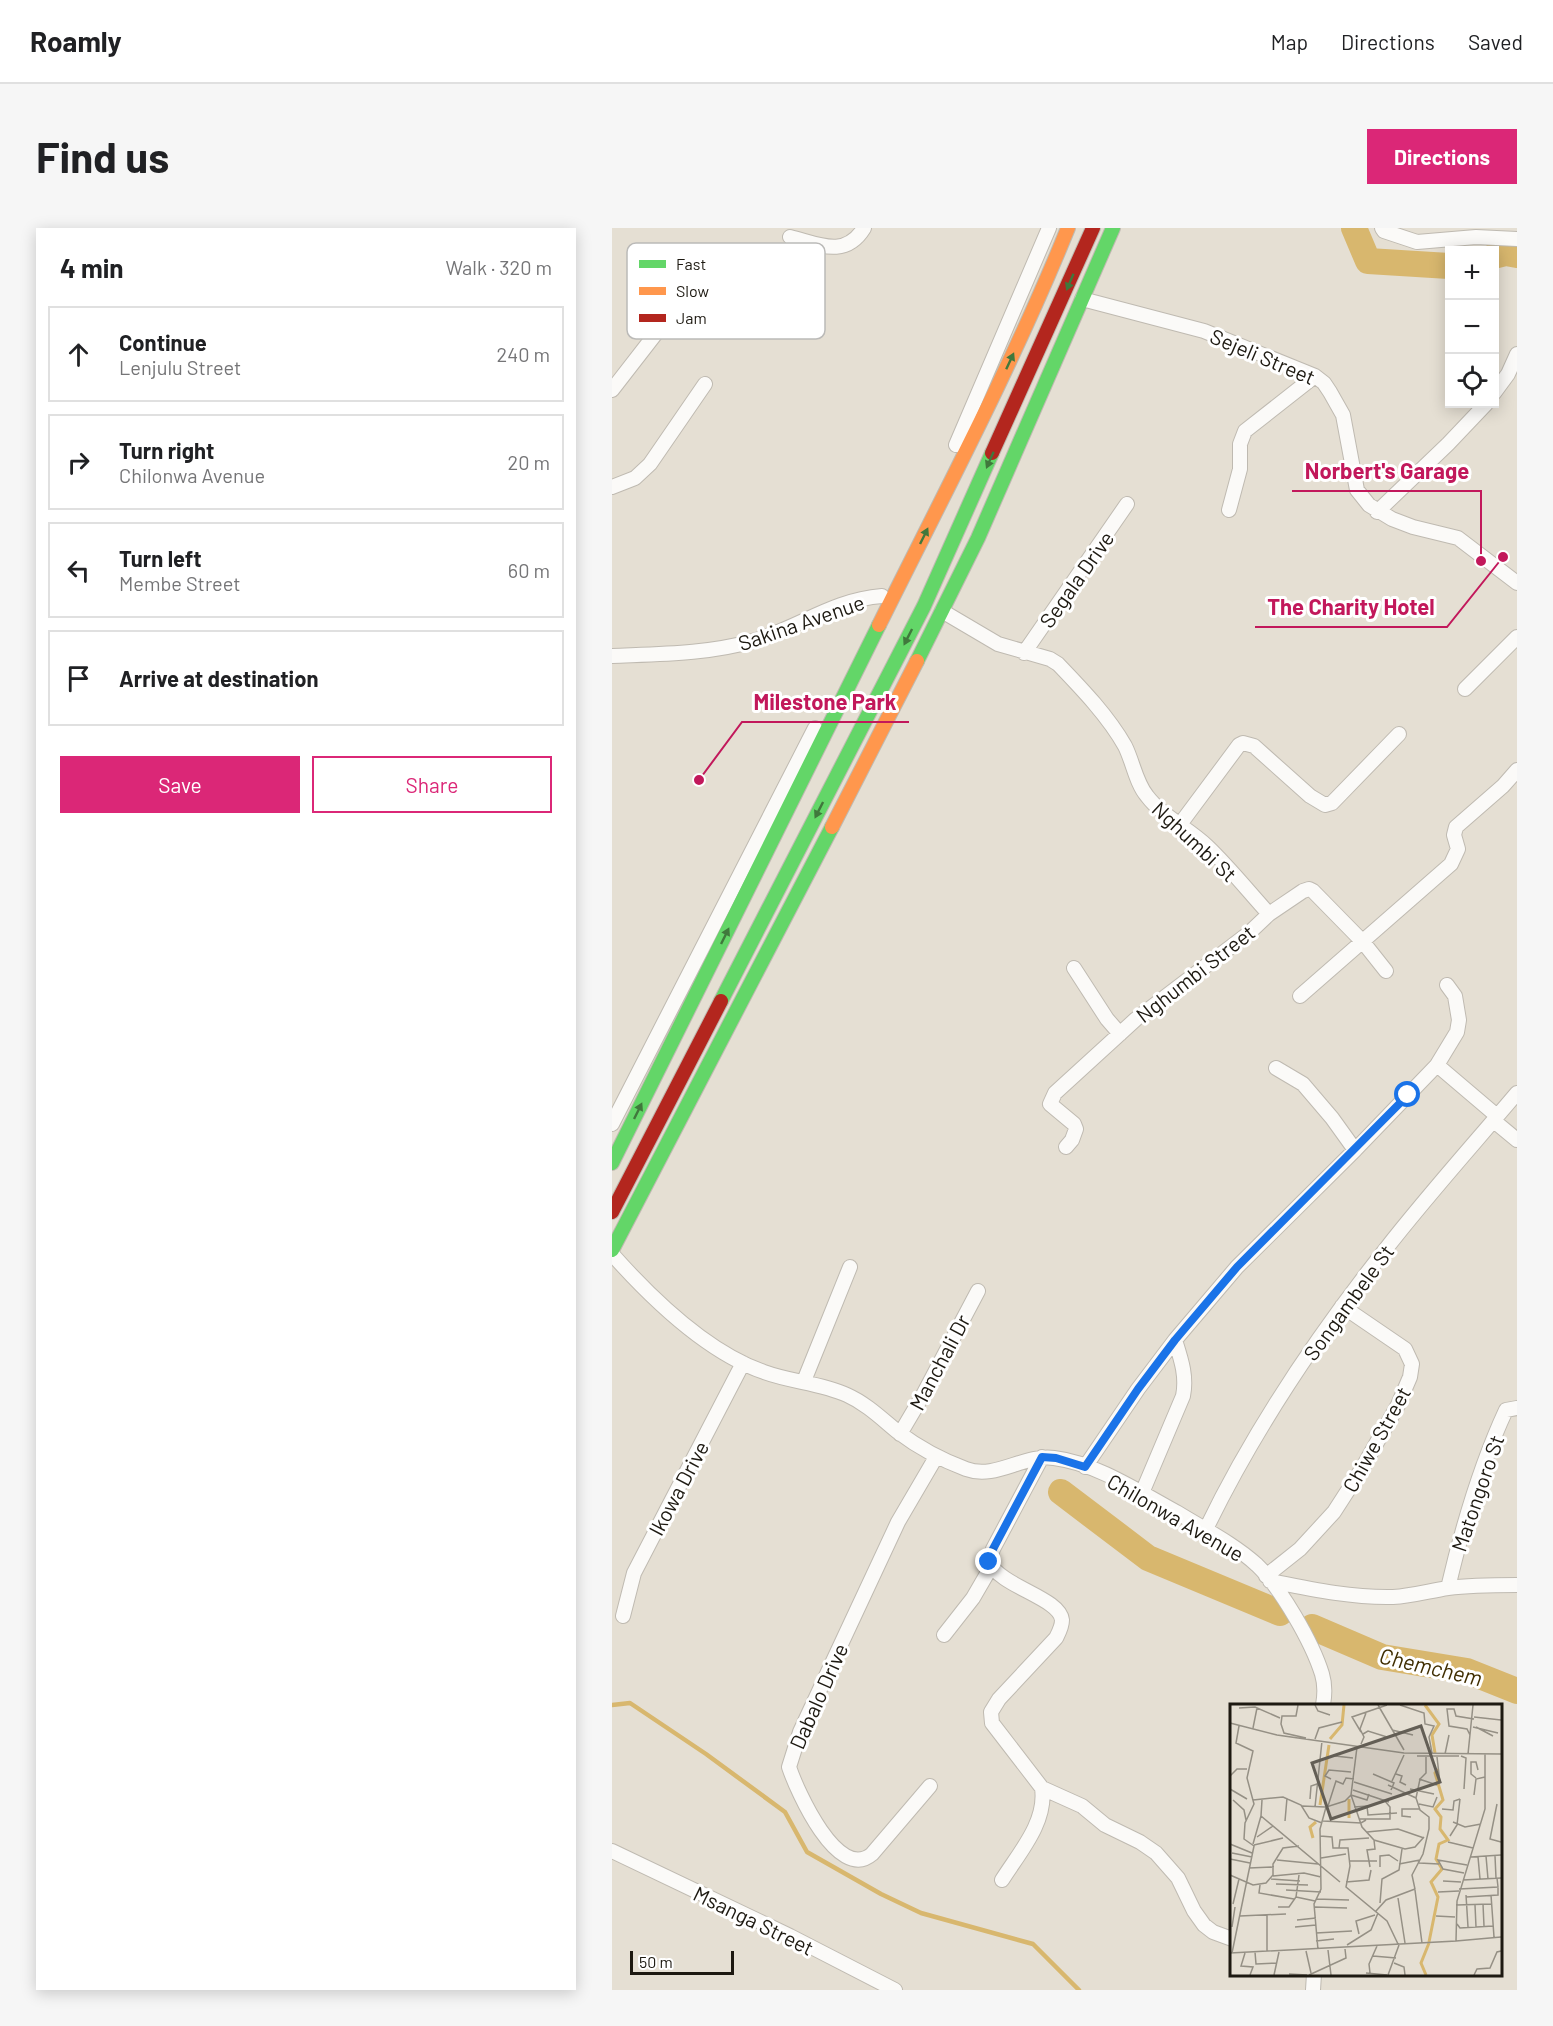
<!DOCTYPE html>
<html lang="en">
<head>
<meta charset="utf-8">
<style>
	:root { --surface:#fff; --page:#f6f6f6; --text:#202124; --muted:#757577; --line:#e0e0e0; --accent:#db2777 }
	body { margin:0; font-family:Barlow,sans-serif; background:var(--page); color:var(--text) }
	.controls { position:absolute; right:18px; top:18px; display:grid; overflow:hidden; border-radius:0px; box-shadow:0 3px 15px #0003 }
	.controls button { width:54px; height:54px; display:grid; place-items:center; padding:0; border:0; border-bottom:2px solid var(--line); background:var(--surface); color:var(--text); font:30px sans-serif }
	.scale { position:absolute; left:18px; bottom:15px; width:104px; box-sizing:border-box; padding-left:6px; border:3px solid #1d1911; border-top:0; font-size:16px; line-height:21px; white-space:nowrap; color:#1d1911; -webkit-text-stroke:4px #fff; paint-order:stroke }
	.stop { position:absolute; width:18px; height:18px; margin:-14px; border:4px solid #1a73e8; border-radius:50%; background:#fff }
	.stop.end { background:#1a73e8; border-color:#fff; box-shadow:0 2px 6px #0008 }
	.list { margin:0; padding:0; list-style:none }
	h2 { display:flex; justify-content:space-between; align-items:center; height:78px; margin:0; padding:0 24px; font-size:26px }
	h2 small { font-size:20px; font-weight:400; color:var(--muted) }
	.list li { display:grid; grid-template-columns:39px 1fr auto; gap:18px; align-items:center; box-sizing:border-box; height:96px; margin:0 12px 12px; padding:0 12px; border:2px solid var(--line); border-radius:0px }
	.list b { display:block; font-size:22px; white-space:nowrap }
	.list p { margin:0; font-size:20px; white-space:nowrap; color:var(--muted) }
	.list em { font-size:20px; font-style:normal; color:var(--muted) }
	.actions { display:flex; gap:12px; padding:18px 24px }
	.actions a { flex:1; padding:14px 0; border:2px solid var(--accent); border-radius:0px; text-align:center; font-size:21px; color:var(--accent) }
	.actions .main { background:var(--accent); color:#fff }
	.icon { flex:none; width:33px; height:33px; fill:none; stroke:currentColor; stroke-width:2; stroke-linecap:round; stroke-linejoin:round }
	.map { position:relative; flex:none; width:905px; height:1762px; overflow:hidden; border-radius:0px }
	header { display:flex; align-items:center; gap:36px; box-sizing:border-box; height:84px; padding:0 30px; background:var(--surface); border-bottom:2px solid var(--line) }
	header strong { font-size:28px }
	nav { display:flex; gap:33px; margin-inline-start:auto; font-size:21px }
	.intro { display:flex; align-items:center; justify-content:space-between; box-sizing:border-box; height:144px; padding:0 36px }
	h1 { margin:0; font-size:42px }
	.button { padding:15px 27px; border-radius:0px; background:var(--accent); color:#fff; font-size:21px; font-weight:700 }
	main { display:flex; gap:36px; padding:0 36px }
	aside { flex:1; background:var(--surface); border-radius:0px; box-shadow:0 3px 15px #0003 }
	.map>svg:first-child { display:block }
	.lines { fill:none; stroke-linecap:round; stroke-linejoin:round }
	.stream { stroke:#d8b76e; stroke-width:4.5 }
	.river { stroke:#d8b76e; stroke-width:26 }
	.street-casing { stroke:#bfbab1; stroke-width:16 }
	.fast-casing { stroke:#bfbab1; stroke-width:16 }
	.slow-casing { stroke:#bfbab1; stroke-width:16 }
	.jam-casing { stroke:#bfbab1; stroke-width:16 }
	.street { stroke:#fbfaf8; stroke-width:14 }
	.fast { stroke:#63d668; stroke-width:14 }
	.slow { stroke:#ff974d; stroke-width:14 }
	.jam { stroke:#b3261e; stroke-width:14 }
	.oneway { fill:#40783c }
	.route { stroke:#1a73e8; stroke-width:8 }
	.labels { text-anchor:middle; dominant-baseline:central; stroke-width:6; stroke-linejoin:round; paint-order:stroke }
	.street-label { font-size:21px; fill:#1d1911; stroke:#fff }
	.water-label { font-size:22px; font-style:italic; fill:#402e02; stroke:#fff }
	.inset-river { fill:none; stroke:#d8b76e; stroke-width:3 }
	.inset-road { fill:none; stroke:#959085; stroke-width:1.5 }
	.view { fill:#635e55; fill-opacity:0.15; stroke:#635e55; stroke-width:3 }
	.inset-edge { fill:none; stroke:#1d1911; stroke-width:3 }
	.key { fill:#fff; stroke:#bbbab8; stroke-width:1.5 }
	.key-label { font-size:16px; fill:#1d1911 }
	.leader { fill:none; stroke:#c2185b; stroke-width:2 }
	.callout-dot { fill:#c2185b; stroke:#fff; stroke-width:2 }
	.callout-label { font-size:22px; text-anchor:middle; font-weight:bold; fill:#c2185b; stroke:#fff; stroke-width:6; stroke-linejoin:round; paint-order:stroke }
</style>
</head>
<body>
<header>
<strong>Roamly</strong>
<nav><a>Map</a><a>Directions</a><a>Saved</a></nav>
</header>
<div class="intro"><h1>Find us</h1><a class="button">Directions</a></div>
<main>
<aside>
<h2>4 min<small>Walk · 320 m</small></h2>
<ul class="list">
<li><svg class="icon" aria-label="ahead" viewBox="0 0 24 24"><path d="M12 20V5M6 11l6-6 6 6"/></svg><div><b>Continue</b><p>Lenjulu Street</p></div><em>240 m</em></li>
<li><svg class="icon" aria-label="right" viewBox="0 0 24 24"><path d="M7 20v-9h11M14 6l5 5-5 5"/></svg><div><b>Turn right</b><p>Chilonwa Avenue</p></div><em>20 m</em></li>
<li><svg class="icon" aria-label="left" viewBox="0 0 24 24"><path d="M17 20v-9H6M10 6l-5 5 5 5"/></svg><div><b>Turn left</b><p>Membe Street</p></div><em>60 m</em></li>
<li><svg class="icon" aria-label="arrive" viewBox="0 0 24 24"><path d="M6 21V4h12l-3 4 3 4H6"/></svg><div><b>Arrive at destination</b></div></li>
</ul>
<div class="actions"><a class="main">Save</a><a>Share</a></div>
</aside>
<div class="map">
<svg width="905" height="1762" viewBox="0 0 905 1762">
	<rect width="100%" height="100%" fill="#e5dfd3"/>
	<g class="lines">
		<!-- stream -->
		<path class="stream" d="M0,1477L18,1475L94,1526L173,1584L195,1624L269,1666L309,1685L421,1716L467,1762"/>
		<!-- river -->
		<path class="river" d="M742,0L756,33L837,38
			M882,28L894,25L905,27
			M449,1264L536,1330L668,1385
			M700,1399L770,1429L855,1443L905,1463"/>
		<!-- street casing -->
		<g class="street-casing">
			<path id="street" d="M770,0L772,3L805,14L864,9L905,11
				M178,9C206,16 233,31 252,0
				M470,71L592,103L703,148L712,155L718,164L731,187L745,262L757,277L780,291L801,299L846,310L905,355
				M0,162L45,104
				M882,165L896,146L905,126
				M344,217L437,0
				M0,259L23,250L38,236L93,156
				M617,282L628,241V216L633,203L703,148
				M765,284L836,216L874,176
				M330,383L386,416L438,431L446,436C470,461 496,488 513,518C521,534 524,555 535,568C550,588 576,600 595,618C617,639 637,664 657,686
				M412,425L515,276
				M0,428C47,426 96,426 141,413C187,400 220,372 270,368
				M853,461L905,409
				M569,595L627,517L631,515L642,518L698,568L713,577L720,575L787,506
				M462,740L495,791L508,806
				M688,768L839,636L846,621L842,607L844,599L891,558L905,542
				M825,837L885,888
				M664,840L691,856L720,890L743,922
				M882,893L905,912
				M0,896L203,500
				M454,919L460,912L464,901L462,896L438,876L443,865L524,791L637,705L657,686L691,663L697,661L701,663L751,714L774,743
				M0,1026C40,1071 94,1124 152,1144C179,1154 209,1155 235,1167C255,1176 270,1191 286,1204C307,1220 330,1232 354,1241C384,1252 411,1226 442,1230C484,1235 529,1265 566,1285C592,1301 622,1316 645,1337C669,1360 700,1414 710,1446C713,1456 713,1466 711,1477
				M192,1153L238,1039
				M288,1206L311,1167L366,1063
				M430,1229L381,1321L377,1334C389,1359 448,1370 450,1392C450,1399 447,1404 444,1410L387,1471L379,1484L380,1495L430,1560L470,1578L493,1597L528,1614L544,1625L566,1650L582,1683L592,1697L601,1704L620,1711
				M473,1239L526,1161L563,1112L625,1039L743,922L825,837L845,804L847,792L843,768L835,757
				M530,1265L571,1168C575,1148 569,1131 563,1112
				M594,1301C642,1202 705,1108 773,1022C815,968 861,917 905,865
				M654,1348L688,1321L722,1284L751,1239L786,1177L798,1149L800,1136L793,1121L730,1078
				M658,1353C698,1361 740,1370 781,1369C800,1368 817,1363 836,1360C859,1357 882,1357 905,1357
				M836,1360C850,1300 868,1238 894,1182L905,1180
				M11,1388L22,1345L131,1135
				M332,1407L361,1370L379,1339
				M318,1558L260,1626C226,1655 185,1563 177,1539L188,1504L286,1294L324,1229
				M0,1623L178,1708L283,1762
				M390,1652C407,1625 435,1594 430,1560
				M701,1762L702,1746"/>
		</g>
		<!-- fast casing -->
		<g class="fast-casing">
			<path id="fast" d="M305,433L366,310L501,0
				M109,773L312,378L380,225
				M0,935L267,397
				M0,1022L220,599"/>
		</g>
		<!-- slow casing -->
		<g class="slow-casing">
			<path id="slow" d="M267,397C332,266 401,136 456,0
				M220,599L305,433"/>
		</g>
		<!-- jam casing -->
		<g class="jam-casing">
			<path id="jam" d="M380,225L481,0
				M0,984L109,773"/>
		</g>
		<!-- street -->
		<use href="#street" class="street"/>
		<!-- fast -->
		<use href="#fast" class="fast"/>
		<!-- slow -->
		<use href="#slow" class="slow"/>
		<!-- jam -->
		<use href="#jam" class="jam"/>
	</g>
	<!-- one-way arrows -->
	<defs><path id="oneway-solid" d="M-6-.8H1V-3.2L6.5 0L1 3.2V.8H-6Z" transform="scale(1.5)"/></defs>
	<g class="oneway">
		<use href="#oneway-solid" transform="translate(458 54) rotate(113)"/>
		<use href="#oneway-solid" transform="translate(398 133) rotate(-65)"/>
		<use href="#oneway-solid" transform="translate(378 232) rotate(114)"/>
		<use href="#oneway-solid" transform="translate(312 308) rotate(-64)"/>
		<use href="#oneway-solid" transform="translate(296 409) rotate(117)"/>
		<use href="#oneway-solid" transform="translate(207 582) rotate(117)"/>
		<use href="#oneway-solid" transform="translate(113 708) rotate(-64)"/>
		<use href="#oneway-solid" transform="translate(26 883) rotate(-64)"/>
	</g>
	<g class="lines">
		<!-- route -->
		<path class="route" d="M377,1334L381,1321L430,1229L444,1230L473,1239L526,1161L563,1112L625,1039L796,867"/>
	</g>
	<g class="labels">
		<!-- street labels -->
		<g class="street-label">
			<text transform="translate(651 128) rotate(23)">Sejeli Street</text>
			<text transform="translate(464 351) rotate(-55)">Segala Drive</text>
			<text transform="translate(189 394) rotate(-19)">Sakina Avenue</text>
			<text transform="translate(583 613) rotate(43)">Nghumbi St</text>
			<text transform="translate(583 745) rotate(-38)">Nghumbi Street</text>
			<text transform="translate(736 1074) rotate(-54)">Songambele St</text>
			<text transform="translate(327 1134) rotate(-62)">Manchali Dr</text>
			<text transform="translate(764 1211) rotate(-61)">Chiwe Street</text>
			<text transform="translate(66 1260) rotate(-62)">Ikowa Drive</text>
			<text transform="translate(865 1265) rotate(-71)">Matongoro St</text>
			<text transform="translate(564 1289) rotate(30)">Chilonwa Avenue</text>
			<text transform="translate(206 1468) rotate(-66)">Dabalo Drive</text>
			<text transform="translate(142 1692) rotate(26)">Msanga Street</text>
		</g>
		<!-- water labels -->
		<g class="water-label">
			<text transform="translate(819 1438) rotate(13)">Chemchem</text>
		</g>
	</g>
	<!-- overview -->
	<g transform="translate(618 1476)">
		<rect width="272" height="272" fill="#e5dfd3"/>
		<path class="inset-river" d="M195,1L209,20L202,31L205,49M100,35L112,21L114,1M119,95V114M90,101L99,41M83,134L80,123L86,118M199,238L208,193L201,178L212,165L206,155L209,140L218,136L210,125L211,113L205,105L213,96L205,69L208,65M196,271L191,259L199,239"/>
		<path class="inset-road" d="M68,1L66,12H52L51,20L54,29L76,34M85,1L88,7L100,11M148,1L174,46M170,1L194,9L195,20L204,22L199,33L202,49M9,4L25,3L50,14M244,13L271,16M0,19L47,31L174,49L271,50M243,23L268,29M246,23L263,32M23,24L27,4M162,26L183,31M131,28L122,13L157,1M133,30L138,27L157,33M240,31L237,25L219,22L217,5H224L226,12L244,15M85,35L89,24L112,18M131,40L134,33L130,25L136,9M215,50L219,31M238,50L243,1M105,52L123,54M187,52H229M231,52L236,54L234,85M207,53L210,79M143,70L164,79L161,86M166,70L172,72L170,78L176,81M0,72L7,65H17M246,74L241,70V58H246L248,66M101,75L95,72L99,66L121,68M189,75L207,81M162,77L174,51M124,78L162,90M158,81L186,94M0,85L17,95M180,85L204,90M123,86L159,98M121,91L132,123L144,136L175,145L185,143L194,133M121,91L137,96L139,90M244,91L246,75L255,73M80,95L81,82L87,80M3,96L14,106L16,116M23,96L53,93L71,101L79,114L92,119M32,96L31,112L110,178M189,100L203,103L207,93M267,100L260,135L271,138M72,102L95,103M98,102L106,77L113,80L116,74L124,75M85,103L92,37M124,103L137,102L138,111L167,109M212,105L223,106L224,97L230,95M181,113L172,112V105H189M129,115H160V103L154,96M55,117L57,94M93,117L131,119L136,116M223,118L235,123L251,120M137,128L168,125L194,134M90,132L102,133L103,144H118L120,162L116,183L157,217L168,240M220,132L227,121L230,95M27,133L43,122M218,138L243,144M0,140L22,149M23,140L31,112M24,141L53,134M109,144L110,136L139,134M2,149L22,153M256,152L258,175M265,152L266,174M241,153L271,151M248,153L250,175M91,154L116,150M0,155L20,159M47,156L88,160M119,157H147M189,159L209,160M169,160L190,156M140,163L137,146L145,145L144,136M150,163V152L159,151L168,157M19,164L44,163M234,169L213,165L208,156L237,161M0,171L23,181L36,179L43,171V160L53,144L69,142M43,172L74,169L91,173M41,175L70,177M233,176L271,174M213,177L231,178M116,178L139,176L141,166M46,180L78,181M30,181L29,189L64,195M229,185L268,183L267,174M56,186L91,188M185,186L192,239M208,188L229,187M236,191L238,223M261,191L264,233M66,193L85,197M236,193L268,191V183M168,194L175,239M86,195L119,196M150,199L152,175L169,166L172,145M3,200L9,175M253,200L254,222M226,201L261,200M245,201L246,223M48,203H59L66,193L69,171M85,203L117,204M146,207L156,196L185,185L182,171L193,150L199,125V113L190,106L186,94L190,75L196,69V53M37,211V247M10,212L56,210M206,212L225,213M67,216L86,214M227,220L230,224L263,222M2,223L5,203M65,223L86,221M86,229L122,227M129,230L126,217L145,211M86,237L104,235M226,237L271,233M117,241L141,226L148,209M88,246L84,200L91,185L90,125L96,103L115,97L121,91L127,43M98,246L101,271M76,247L81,269M25,248L26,260L47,259M0,249L226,237L227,197L255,105V50M2,249L24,142L14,135L15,119L24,100L17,74L23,47L6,39L9,22M15,249L11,262L23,263L20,271M143,252L166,254M164,259L174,263L175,271M136,269L157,271M140,269L139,260L147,242M59,270L77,271M44,271L49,248M79,271L116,254L115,245M158,271L169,241M244,271L247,265L260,264L267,248L271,247"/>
		<path class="view" d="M191,22L210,78L101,115L82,59Z"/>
		<rect width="272" height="272" class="inset-edge"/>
	</g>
	<!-- legend -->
	<rect x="15" y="15" width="198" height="96" rx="9" class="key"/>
	<rect x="27" y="32" width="27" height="8" fill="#63d668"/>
	<rect x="27" y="59" width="27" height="8" fill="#ff974d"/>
	<rect x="27" y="86" width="27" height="8" fill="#b3261e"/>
	<g class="key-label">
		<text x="64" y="42">Fast</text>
		<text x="64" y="69">Slow</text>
		<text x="64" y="96">Jam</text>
	</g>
	<!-- callouts -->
	<path class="leader" d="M869 333L869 263H680M891 329L835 399H643M87 552L130 494H297"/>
	<g class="callout-dot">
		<circle cx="869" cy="333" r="6"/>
		<circle cx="891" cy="329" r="6"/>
		<circle cx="87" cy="552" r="6"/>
	</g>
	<g class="callout-label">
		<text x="775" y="251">Norbert's Garage</text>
		<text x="739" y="387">The Charity Hotel</text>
		<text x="213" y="482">Milestone Park</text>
	</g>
</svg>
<div class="controls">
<button>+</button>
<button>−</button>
<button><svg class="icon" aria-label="locate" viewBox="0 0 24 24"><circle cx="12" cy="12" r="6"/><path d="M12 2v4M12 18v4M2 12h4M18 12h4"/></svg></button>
</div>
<div class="scale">50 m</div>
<div class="stop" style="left:796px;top:867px"></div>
<div class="stop end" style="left:377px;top:1334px"></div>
</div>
</main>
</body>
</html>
